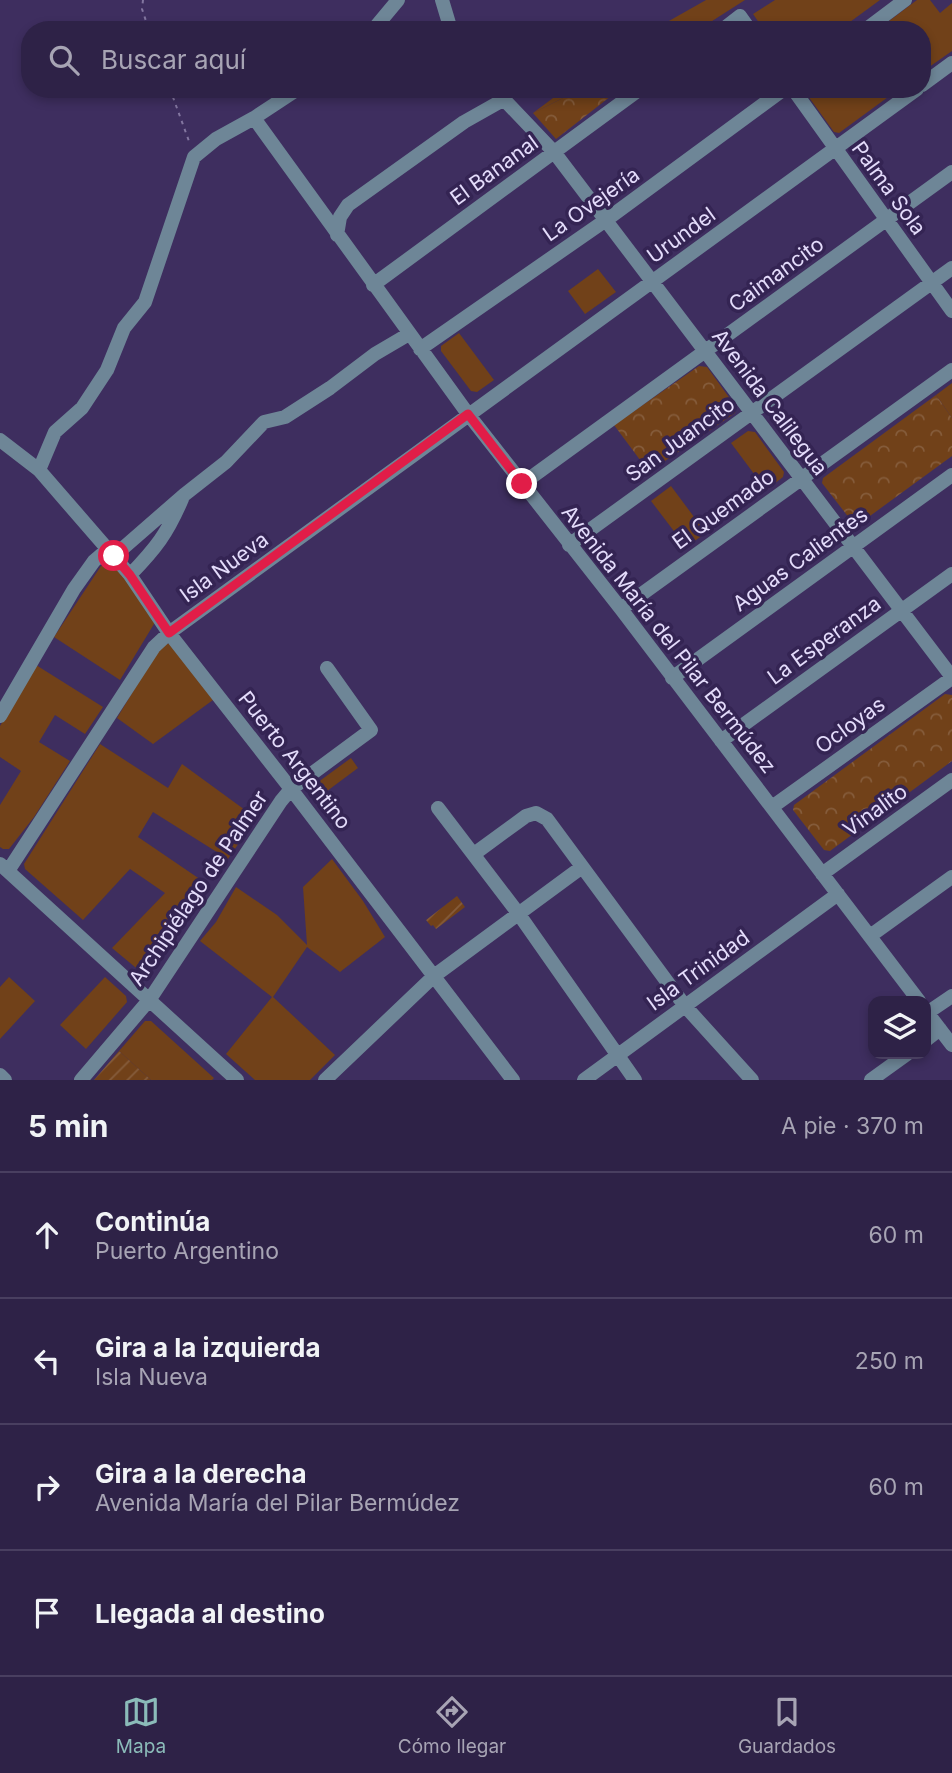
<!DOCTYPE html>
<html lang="es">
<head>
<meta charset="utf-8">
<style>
	:root { --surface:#2e2247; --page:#362a4e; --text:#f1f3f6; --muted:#a7a4b4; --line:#493f60; --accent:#8bbbb9 }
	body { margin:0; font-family:Inter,sans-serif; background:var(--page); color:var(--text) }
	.controls { position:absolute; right:21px; bottom:21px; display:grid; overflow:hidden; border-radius:14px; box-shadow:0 4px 10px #0003 }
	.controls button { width:63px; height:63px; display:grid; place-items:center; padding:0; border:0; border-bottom:2px solid var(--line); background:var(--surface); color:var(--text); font:35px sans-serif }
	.stop { position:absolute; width:21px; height:21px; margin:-16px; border:5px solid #e11d48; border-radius:50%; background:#fff }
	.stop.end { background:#e11d48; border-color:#fff; box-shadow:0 2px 7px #0008 }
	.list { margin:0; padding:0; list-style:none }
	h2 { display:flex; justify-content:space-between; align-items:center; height:91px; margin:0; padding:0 28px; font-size:30px }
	h2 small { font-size:23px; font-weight:400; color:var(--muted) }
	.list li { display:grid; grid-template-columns:46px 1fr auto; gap:21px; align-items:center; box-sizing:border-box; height:126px; padding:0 28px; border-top:2px solid var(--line) }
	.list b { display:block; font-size:26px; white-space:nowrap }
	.list p { margin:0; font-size:23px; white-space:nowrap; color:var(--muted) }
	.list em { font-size:23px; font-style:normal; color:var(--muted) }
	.icon { flex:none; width:38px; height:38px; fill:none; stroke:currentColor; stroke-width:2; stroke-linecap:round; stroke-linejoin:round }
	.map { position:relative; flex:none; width:952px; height:1080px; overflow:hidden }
	.search { position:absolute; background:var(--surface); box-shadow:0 4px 10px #0003; left:21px; right:21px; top:21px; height:77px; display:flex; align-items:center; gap:18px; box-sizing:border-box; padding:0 24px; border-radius:28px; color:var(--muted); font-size:26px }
	.sheet { height:595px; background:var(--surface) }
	nav { display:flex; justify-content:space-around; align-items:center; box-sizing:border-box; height:98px; border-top:2px solid var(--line); background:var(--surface); font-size:19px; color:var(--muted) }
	nav a { display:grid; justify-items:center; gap:4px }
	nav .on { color:var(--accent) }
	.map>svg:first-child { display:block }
	.grass { fill:#714119 }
	.forest { fill:url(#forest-crowns) }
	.garden { fill:url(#garden-furrows) }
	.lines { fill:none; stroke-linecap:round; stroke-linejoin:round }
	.path { stroke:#8376a0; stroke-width:2; stroke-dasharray:3.5 5; stroke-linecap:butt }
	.minor { stroke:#6e8697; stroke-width:14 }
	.route { stroke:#e11d48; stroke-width:9 }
	.labels { text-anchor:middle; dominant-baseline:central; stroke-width:7; stroke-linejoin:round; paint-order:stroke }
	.street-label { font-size:21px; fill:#e4dcfb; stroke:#342453 }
</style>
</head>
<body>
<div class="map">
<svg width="952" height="1080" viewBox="0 0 952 1080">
	<defs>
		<pattern id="forest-crowns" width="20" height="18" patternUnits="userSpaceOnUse" patternTransform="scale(1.75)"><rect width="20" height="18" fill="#714119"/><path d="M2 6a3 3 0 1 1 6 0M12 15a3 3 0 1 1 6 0" fill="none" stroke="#855c3b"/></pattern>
		<pattern id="garden-furrows" width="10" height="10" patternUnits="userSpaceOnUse" patternTransform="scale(1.75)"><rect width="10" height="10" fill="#714119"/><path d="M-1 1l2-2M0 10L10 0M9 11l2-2" fill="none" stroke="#855c3b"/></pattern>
	</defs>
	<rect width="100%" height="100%" fill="#3e2e5f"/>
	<!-- grass -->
	<path class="grass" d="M706,0H745L698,30H653Z
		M775,0H880L839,30H764L753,14Z
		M917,0H930L940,13L952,3V51L922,72V30H877Z
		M565,89H581L533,113Z
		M803,89H899L839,133L834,132Z
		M598,269L616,292L585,314L568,291Z
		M459,333L494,380L477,392L471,391L441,351V346Z
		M952,383V418L936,395Z
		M748,431L755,432L784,472L783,477L766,490L731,443Z
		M671,486L706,533L686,547L651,501Z
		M114,564L154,617V624L120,680L54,637L101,566Z
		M171,643L213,700L153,744L117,718L161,645Z
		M36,665L103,707L85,734L55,715L39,742L70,761L34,817L9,849H3L0,847V805L21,771L0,757V726Z
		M100,744L168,788L182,764L256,818L228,859L153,812L138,837L210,886L148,971L141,972L112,948L165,893L130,869L83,920L25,869L24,864Z
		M351,758L358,768L315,800L310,794V788Z
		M332,859L363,901L385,937L340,972L307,947L273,997L335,1055L310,1080H255L226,1054L272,997L200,941L216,922L236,887L277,915L307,945L303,887Z
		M9,977L35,1001L0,1039V987Z
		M105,977L126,996L127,1002L86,1049L60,1025Z
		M145,1021H151L214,1078L212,1080H151L119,1051Z"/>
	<!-- forest -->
	<path class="forest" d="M581,89H620L556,139L533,113Z
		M699,366L707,367L736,407L735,413L649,472L614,425Z
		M936,395L952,418V456L859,524L853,523L822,483L823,478Z
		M945,694L952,695V761L830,851L824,850L793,810L794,805Z"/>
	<!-- garden -->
	<path class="garden" d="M457,896L465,907L436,929L433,925L431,926L426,920Z
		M119,1051L151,1080H94Z"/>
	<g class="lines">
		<!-- path -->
		<path class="path" d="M143,0L142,9L149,30
			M170,89L190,144"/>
		<!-- minor -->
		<path class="minor" d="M442,0L451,30
			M373,30L398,0
			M722,30L740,16L750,30
			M865,30L905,0
			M922,85L952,63
			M298,89L254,118L468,414L621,609L919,1001
			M494,89L554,152L952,677
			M793,89L952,311
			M337,235L340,217L348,205L464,122L503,100
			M373,285L640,89
			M420,349L606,220L784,89
			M0,440L39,470L130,575L169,633L291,789L513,1080
			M39,470L55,432L82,408L107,370L124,328L145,302L194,157L216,139L254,118
			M522,484L952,172
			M569,545L952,268
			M114,556L184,495L226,462L264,422L285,417L330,388L375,354L409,334
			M130,575C156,548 167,534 182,499
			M621,609L952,370
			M672,678L952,475
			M0,716L74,589L94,561L108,549
			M721,741L952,574
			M772,807L952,678
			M438,808L518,913L635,1080
			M474,854L526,816L536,813L547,819L685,1006L752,1080
			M0,864L237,1080
			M8,871L154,647L169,633L917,89
			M822,874L952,780
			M870,936L952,877
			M926,1011L952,1045
			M927,1013L952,996
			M926,1040L940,1029
			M0,1075L5,1080
			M81,1080L150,999L281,801L291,789L371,730L327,668
			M325,1080L434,976L582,867
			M584,1080L838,894
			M871,1080L907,1054"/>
	</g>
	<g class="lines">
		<!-- route -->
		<path class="route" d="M114,556L130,575L169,633L468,414L522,484"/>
	</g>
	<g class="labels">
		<!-- street labels -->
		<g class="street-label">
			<text transform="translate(494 170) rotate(-36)">El Bananal</text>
			<text transform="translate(889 188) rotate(54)">Palma Sola</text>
			<text transform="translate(591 204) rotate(-35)">La Ovejería</text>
			<text transform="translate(681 235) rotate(-36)">Urundel</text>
			<text transform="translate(776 274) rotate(-36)">Caimancito</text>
			<text transform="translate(770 402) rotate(53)">Avenida Calilegua</text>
			<text transform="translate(680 439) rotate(-36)">San Juancito</text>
			<text transform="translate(723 509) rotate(-36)">El Quemado</text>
			<text transform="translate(800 559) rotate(-36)">Aguas Calientes</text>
			<text transform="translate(224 567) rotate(-36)">Isla Nueva</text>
			<text transform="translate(669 639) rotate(52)">Avenida María del Pilar Bermúdez</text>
			<text transform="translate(824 640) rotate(-36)">La Esperanza</text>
			<text transform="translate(850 725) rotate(-36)">Ocloyas</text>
			<text transform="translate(295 760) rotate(52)">Puerto Argentino</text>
			<text transform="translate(875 810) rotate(-36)">Vinalito</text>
			<text transform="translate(198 888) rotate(-56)">Archipiélago de Palmer</text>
			<text transform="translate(698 970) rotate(-36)">Isla Trinidad</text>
		</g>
	</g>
</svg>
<div class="controls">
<button><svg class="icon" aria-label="layers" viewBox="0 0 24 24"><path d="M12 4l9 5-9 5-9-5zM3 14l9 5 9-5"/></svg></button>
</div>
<div class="stop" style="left:114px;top:556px"></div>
<div class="stop end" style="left:522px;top:484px"></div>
<div class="search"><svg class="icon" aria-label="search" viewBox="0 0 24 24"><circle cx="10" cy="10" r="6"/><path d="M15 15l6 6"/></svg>Buscar aquí</div>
</div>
<section class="sheet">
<h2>5 min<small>A pie · 370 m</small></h2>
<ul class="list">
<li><svg class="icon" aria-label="ahead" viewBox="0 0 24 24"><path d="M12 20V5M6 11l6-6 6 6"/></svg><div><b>Continúa</b><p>Puerto Argentino</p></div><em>60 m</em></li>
<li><svg class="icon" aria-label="left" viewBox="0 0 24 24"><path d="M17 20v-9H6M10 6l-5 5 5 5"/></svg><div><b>Gira a la izquierda</b><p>Isla Nueva</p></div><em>250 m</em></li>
<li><svg class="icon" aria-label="right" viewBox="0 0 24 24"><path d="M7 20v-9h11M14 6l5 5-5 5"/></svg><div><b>Gira a la derecha</b><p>Avenida María del Pilar Bermúdez</p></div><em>60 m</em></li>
<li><svg class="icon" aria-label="arrive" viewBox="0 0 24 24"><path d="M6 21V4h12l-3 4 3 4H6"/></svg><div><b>Llegada al destino</b></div></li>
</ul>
</section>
<nav>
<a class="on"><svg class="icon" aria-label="map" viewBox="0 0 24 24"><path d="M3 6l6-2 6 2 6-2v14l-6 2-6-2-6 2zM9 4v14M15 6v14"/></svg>Mapa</a>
<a><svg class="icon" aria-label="directions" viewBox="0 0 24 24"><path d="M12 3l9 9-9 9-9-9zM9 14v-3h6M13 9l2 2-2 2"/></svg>Cómo llegar</a>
<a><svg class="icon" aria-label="saved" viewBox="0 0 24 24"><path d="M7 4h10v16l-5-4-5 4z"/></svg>Guardados</a>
</nav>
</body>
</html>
